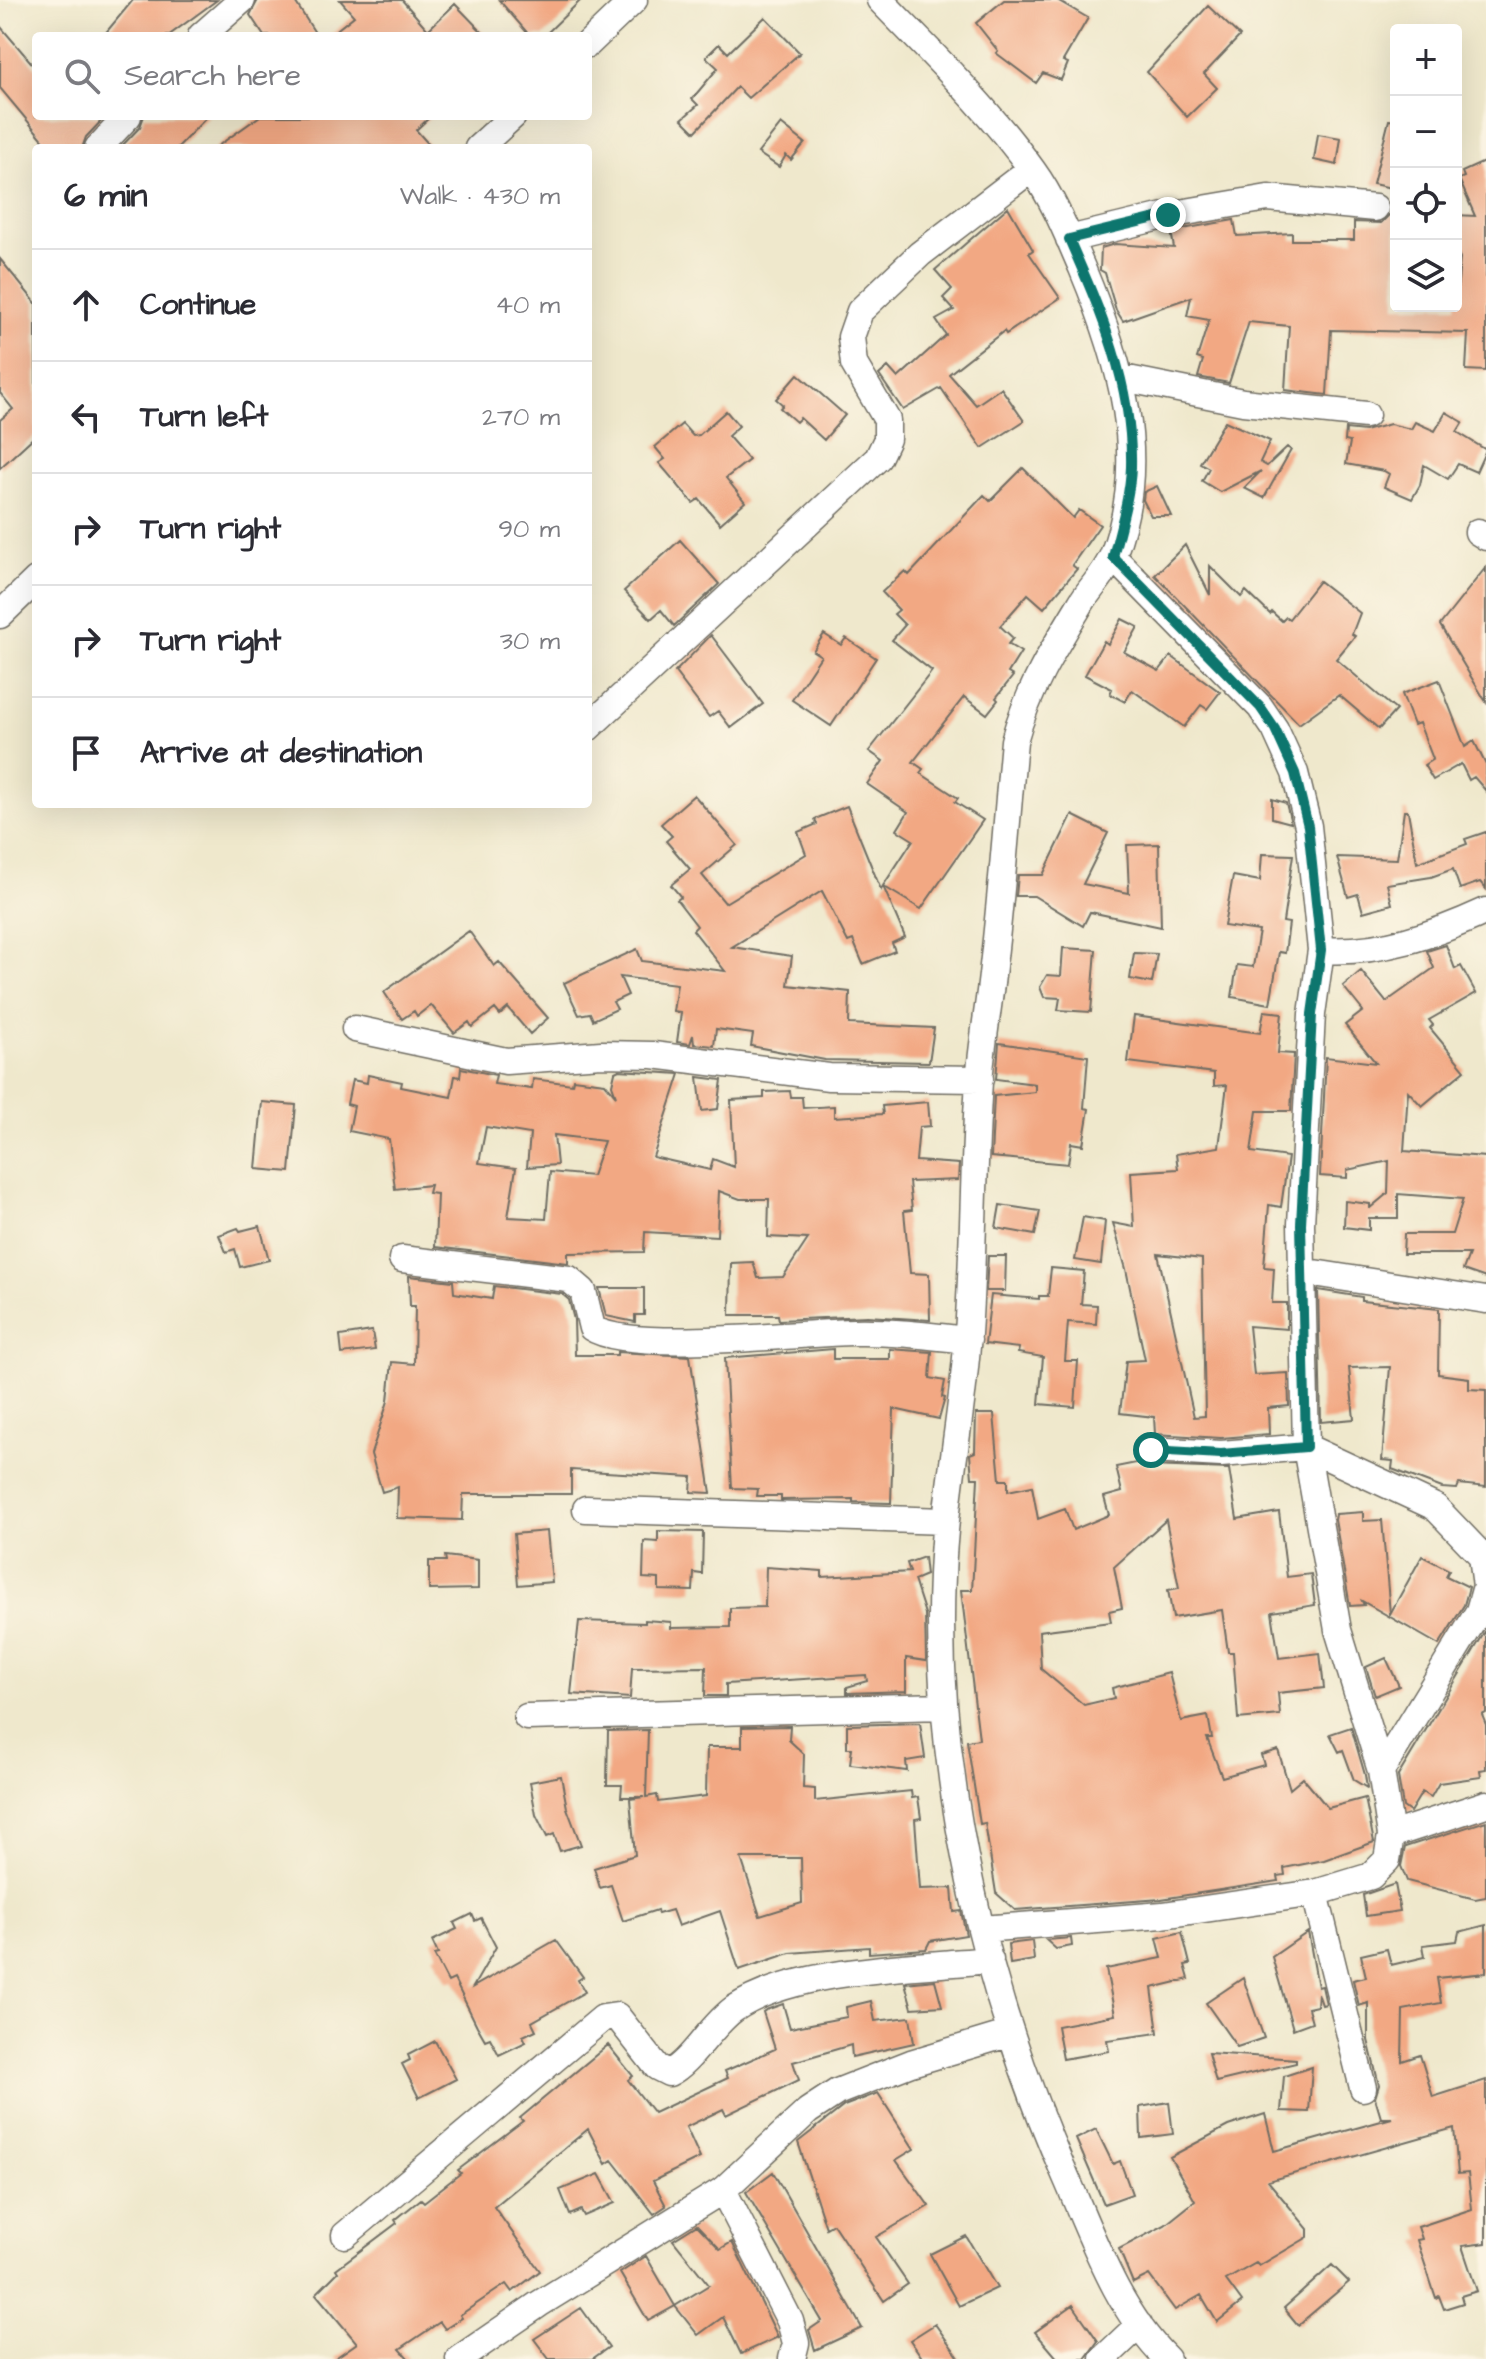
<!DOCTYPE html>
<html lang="en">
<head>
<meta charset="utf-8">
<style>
	:root { --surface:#fff; --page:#f2f2f3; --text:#2b2b33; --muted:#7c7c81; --line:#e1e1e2 }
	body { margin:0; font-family:"Architects Daughter",sans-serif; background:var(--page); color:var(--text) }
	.controls { position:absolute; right:24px; top:24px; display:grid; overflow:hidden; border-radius:8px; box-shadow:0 8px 32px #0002 }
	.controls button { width:72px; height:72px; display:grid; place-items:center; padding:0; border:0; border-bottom:2px solid var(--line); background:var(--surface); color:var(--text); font:40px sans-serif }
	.stop { position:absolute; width:24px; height:24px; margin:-18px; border:6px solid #0f766e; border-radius:50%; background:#fff }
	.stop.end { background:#0f766e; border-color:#fff; box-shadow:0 2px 8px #0008 }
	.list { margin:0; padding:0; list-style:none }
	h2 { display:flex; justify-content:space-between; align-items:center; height:104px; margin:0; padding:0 32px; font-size:34px }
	h2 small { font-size:26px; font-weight:400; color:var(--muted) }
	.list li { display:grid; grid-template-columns:52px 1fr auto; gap:24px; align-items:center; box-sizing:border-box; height:112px; padding:0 32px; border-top:2px solid var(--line) }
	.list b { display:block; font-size:30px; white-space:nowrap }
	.list em { font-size:26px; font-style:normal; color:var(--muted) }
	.icon { flex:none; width:44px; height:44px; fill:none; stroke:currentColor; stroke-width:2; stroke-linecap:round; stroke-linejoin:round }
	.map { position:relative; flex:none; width:1486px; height:2359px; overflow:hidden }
	.search { position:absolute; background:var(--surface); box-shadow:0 8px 32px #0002; left:32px; top:32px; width:560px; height:88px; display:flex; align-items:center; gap:20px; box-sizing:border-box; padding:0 28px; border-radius:8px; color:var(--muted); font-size:30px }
	.panel { position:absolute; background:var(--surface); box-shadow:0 8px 32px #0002; left:32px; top:144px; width:560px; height:664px; border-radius:8px }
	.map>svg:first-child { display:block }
	.building { fill:#f2a883; fill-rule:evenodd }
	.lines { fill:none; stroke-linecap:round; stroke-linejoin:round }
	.street-casing { stroke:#706d63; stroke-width:29 }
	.street { stroke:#fff; stroke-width:26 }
	.route { stroke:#0f766e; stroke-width:10 }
</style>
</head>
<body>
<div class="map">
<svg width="1486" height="2359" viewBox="0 0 1486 2359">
	<rect width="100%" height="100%" fill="#fcf5e5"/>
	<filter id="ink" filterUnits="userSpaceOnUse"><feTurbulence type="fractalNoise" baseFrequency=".0125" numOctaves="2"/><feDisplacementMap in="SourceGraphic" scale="16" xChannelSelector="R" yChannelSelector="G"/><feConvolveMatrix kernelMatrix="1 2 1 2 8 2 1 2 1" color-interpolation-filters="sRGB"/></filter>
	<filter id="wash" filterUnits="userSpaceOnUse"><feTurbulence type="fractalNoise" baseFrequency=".006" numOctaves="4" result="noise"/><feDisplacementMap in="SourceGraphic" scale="32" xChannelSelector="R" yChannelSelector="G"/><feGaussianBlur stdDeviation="1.8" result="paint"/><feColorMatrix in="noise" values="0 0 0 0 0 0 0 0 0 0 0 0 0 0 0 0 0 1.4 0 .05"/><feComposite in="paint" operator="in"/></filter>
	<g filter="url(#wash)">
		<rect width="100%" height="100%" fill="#efe8cc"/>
		<g id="blocks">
			<!-- building -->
			<path class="building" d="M133,0H217L168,36H103Z
				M258,0H294L317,36H264L250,15Z
				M340,0H402L428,30L455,4L486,36H329L354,16Z
				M499,0H581L544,36H530Z
				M1004,0H1057L1088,18L1063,61L1068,63L1061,80L1043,73L1036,83L996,53L998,51L976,23Z
				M1208,6L1240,36L1204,74L1217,88L1187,117L1147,72Z
				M765,17L800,53L748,98L737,87L695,132L682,119L698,105L692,99L718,68L706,57L719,44L728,53Z
				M0,26L36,68V116H106L86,137L82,148H50L0,88Z
				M144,116H208L177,148H120L140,127Z
				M260,116H431L416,130L432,148H215Z
				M1389,120L1396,121V189L1373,184Z
				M781,124L805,143L791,160L786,155L779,167L758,153Z
				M1318,134L1341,138L1337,165L1314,160Z
				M1486,161V371L1466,370L1468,333L1331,330L1327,395L1285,390L1289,326L1249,322L1229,383L1198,377L1203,360L1197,358L1209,320L1187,316L1191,297L1123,321L1116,310L1105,273L1100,270L1101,248L1115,244L1174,248L1171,231L1234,220L1237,236L1292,233V240H1354V222L1381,223L1389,215H1396V306H1456L1460,258L1456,249V215L1475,216L1459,179L1464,177L1462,172Z
				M1008,207L1033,250L1029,253L1060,298L1006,334L1004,331L949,374L976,405L1001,388L1024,421L982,448L941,388L903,410L879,375L888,367L898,378L946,335L936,320L954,310L943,298L952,289L935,270Z
				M0,259L36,303V435L0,468V420L13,409L0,393Z
				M798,374L845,415L824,440L800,418L796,422L780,408L783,405L776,399Z
				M726,411L739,426L728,436L749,460L726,478L745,502L720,524L699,499L693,503L659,463L665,459L655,447L682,424L693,436L699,435Z
				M1446,412L1463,422L1457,432L1486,450L1476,472L1458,464L1448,479L1424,465L1420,485L1412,499L1384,487L1389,474L1384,471L1346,464L1350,442L1345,441L1346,429L1365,431L1390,424L1411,429L1415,422L1435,431Z
				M1225,421L1270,441L1260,462L1267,466L1287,447L1291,450L1264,498L1244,488L1261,471L1220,492L1202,481L1209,468L1200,463Z
				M1023,468L1073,518L1079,510L1100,525L1072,565L1077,569L1044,608L1028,594L1000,626L1013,638L1008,644L1021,652L1008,673L1013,676L996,698L998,700L987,714L964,697L913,762L923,769L920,773L958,798L955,802L983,820L921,909L883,886L913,840L897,830L908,812L867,784L883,761L869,751L932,671L892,640L905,625L894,614L899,610L882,592L905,571L909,575L984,495L990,501Z
				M1157,486L1171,516H1151L1143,500L1144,492Z
				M680,540L719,584L674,626L661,610L651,619L624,591Z
				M1185,545L1210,595V566L1241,597L1246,591L1270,614L1272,612L1282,621L1286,617L1289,619L1319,581L1360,613L1352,634L1355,636L1336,659L1396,710L1379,729L1339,695L1299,724L1155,575Z
				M1486,567V702L1440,625Z
				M1122,619L1138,627L1124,652L1159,671L1171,656L1220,692L1207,709L1201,705L1184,727L1132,690L1125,702L1110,694L1112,689L1085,675L1104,641L1108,644Z
				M824,634L841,645L846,638L876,658L831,726L792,700L821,656L813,651Z
				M711,635L763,704L731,728L718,711L709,717L675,672Z
				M1439,680L1465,747L1474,741L1486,765V791L1474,777L1469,780L1461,764L1433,780L1424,765L1433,759L1419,723L1414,725L1402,694Z
				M694,795L737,845L702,875L725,903L806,854L798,832L817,824L815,819L847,806L881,890L883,886L905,937L892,943L895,951L863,964L853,940L848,942L822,891L732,947L792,956L788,985L850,992L849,1024L934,1028L929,1062L825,1060L751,1046L753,1034L716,1029L714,1046L694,1044L693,1035L690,1044L677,1042L681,1013L673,1012L677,984L620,977L628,995L613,1002L617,1009L593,1020L590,1013L579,1015L564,983L637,949L642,961L725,971L693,930L697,926L677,900L681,897L671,885L690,869L666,841L672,836L661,824Z
				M1272,799L1286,803L1291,823L1272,818Z
				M1404,811H1408L1417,863L1467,844L1465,839L1486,832V889L1480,882L1460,889L1453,869L1431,877L1387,884L1392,904L1363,912L1358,894L1348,897L1337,857L1397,859Z
				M1072,815L1108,833L1083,884L1129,893L1127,845L1159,844L1161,927L1090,912L1083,926L1034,896H1016L1018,875H1043Z
				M1262,854L1293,855L1283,922L1289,923L1285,953L1279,952L1270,1004L1232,997L1237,965L1253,967L1259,931L1224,926L1233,876L1260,881Z
				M469,931L494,966L499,962L548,1018L530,1034L508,1008L500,1015L495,1009L472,1027L469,1022L454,1033L431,1005L417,1016L414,1011L402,1019L384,992Z
				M1446,945L1455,969L1461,966L1476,993L1429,1020L1433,1025L1430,1028L1465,1070L1422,1106L1408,1091L1404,1151L1486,1157V1278L1463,1270L1469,1254H1403L1404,1234H1452L1463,1199L1398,1194V1218H1369V1230L1344,1227L1345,1201L1370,1204V1208L1388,1193L1389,1161L1347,1170V1178L1320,1176L1326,1057L1376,1063L1345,1025L1363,1011L1343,986L1361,971L1386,1002L1434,968L1427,951Z
				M1063,948L1096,950L1091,1012L1058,1010L1060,998L1044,997L1040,987L1047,975L1061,976Z
				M1134,953L1157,954L1152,983L1130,979Z
				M1264,1011L1282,1013L1278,1053L1294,1054L1291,1111H1257L1251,1152L1288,1157L1281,1207L1269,1205L1264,1267L1274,1268L1272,1303H1287V1329L1249,1326L1254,1375L1288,1373L1289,1406L1268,1408L1269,1434L1221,1438L1155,1434L1154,1417L1120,1413L1126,1361L1145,1360L1126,1269L1113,1223L1134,1227L1131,1172L1178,1169L1176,1154L1219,1147L1227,1085L1214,1086V1073L1128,1062L1134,1016L1260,1033ZM1158,1254L1202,1259L1205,1416L1194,1417Z
				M999,1043L1088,1056L1084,1108L1089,1109L1083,1145L1071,1143L1068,1164L991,1157L994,1096L1035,1092V1084L996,1079Z
				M461,1068L496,1075L494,1084L532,1089L533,1079L572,1084L573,1079L605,1083L616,1096L612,1085L615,1072L619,1070L680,1074L653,1157L710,1170L713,1159L734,1167L731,1100L764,1098V1092L790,1091L791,1097H802L803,1108L834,1106V1117L883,1114L882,1106L928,1102L930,1126L919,1127L916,1161L959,1164L958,1180L909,1182L912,1210L904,1211L910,1273L929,1274L930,1320L867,1316L779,1320L778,1315H730L731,1263L753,1262L758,1278L783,1277L808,1239L768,1237L769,1199H740L719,1191L717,1236L645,1232L644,1252L568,1253V1263L435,1247L437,1194L428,1193L430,1185L395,1189L389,1139L349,1131L354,1106L347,1104L352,1080L367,1083L368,1075L402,1082L401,1087L451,1097L455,1076L460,1077ZM486,1127L530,1134L527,1167L557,1165L554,1135L604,1141L592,1176L550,1172L546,1219L508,1217L516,1168L479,1163Z
				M698,1077L722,1080L718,1109L702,1111Z
				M262,1102L296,1105L290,1172L256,1169Z
				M1000,1205L1040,1211L1035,1235L996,1228Z
				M1083,1217L1105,1221L1101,1264L1075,1260Z
				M260,1226L269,1260L240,1267L235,1249L226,1252L219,1235L238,1228L240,1231Z
				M988,1256H1006L1005,1291H986Z
				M1051,1268L1084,1271L1081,1304L1097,1305L1096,1324L1068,1322L1065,1361H1078L1075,1407L1039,1404L1043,1357L1018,1353L1019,1348L985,1344L991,1295L1039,1299V1296H1048Z
				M409,1276L453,1281L454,1293L492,1299L494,1286L562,1294L569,1300L574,1320L575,1355H617V1352L690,1356L711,1493L691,1492L692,1477L571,1470V1494H463L462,1520L397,1518L398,1487L382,1492L371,1454L388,1401L392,1362L414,1364L415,1306H410Z
				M599,1288H644V1315H635V1322L606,1316Z
				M1318,1290L1362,1297V1301L1439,1309L1438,1374L1469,1378V1389L1486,1390V1487L1459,1484L1457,1489L1442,1488L1392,1469L1393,1461L1382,1460L1390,1367L1349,1368L1354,1419L1321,1422Z
				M372,1331L375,1350L342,1354L340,1336Z
				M833,1349V1359H890V1349L932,1352L930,1378L945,1381L942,1397L945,1398L939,1419L894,1409L891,1503L853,1502V1499L781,1500V1496H757L758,1489L732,1488L725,1358Z
				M976,1414H994L1000,1480H1008V1491L1032,1486L1038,1519L1065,1509L1073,1530L1109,1515L1104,1497L1122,1492L1116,1467L1141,1462L1150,1466L1229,1469L1237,1519L1279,1512L1287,1577L1311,1574L1315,1605L1272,1612L1279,1658L1320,1653L1324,1688L1278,1693L1280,1715L1238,1719L1233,1652H1228L1222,1610L1173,1618L1168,1590L1179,1588L1166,1520L1114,1567L1122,1608L1109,1611L1111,1622L1039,1631L1041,1669L1084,1705L1114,1698L1112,1688L1169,1673L1181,1721L1208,1716L1212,1738H1207L1222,1777L1264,1765L1261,1755L1278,1750L1290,1789L1303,1778L1328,1808L1365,1798L1374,1842L1324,1860L1284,1868L1285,1875L1278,1876L1279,1881L1161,1899L1015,1910L996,1893L985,1823L980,1824L967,1741L979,1739L961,1590H972L973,1573L978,1478H972L970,1454L975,1452Z
				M1363,1512V1521L1382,1520L1390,1614L1422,1556L1449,1570L1446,1576L1469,1587L1464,1605L1439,1645L1362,1601L1364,1605L1350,1606L1335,1520L1336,1514Z
				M547,1531L552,1582L518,1585L514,1534Z
				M658,1531L703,1532L702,1574L694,1573L693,1591L659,1590V1579L643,1578L644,1541L658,1542Z
				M445,1556L478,1560V1589L429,1590V1561H446Z
				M924,1557L926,1575L914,1580L925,1614L926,1661L906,1658V1691L847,1693V1687L867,1681L866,1675L726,1684V1696H705L706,1667L632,1668L630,1698L571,1694L579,1621L645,1623V1620L671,1622V1628L730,1627V1608L765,1607L766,1567L822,1571V1577L910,1572L907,1563Z
				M1486,1630V1713L1482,1715L1486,1725V1769L1480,1770L1481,1777L1439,1783L1431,1797L1422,1792L1410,1812L1403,1807L1398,1776Z
				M1386,1658L1399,1686L1375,1696L1366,1667Z
				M920,1723L925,1758L906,1761L907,1771L850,1764L852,1748H847V1725Z
				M790,1726L789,1740L804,1754L803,1788L815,1789V1801L911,1791L912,1798L918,1797L921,1818L915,1819L920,1889L952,1888L954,1912L961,1911L966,1935L930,1941L926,1949L869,1953V1947L790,1953L739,1970L720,1911L678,1926L672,1910L658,1914L657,1910L623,1921L611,1885L600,1888L594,1868L635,1855L630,1799L644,1797H621L622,1785H607L608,1731L648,1730L646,1797L657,1795L658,1802L706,1796L707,1747H742V1727ZM741,1858H801L802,1903L760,1916Z
				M1351,1727L1365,1775L1367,1788L1354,1780L1343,1750L1339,1752L1330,1734Z
				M561,1776L567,1808L581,1845L560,1851L554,1834L547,1837L536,1815L530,1782Z
				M1486,1821V1897L1475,1899L1407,1881L1401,1866L1405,1847Z
				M1395,1884L1400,1911L1366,1916L1363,1895Z
				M472,1914L475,1921L481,1918L496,1947L473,1987L556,1940L583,1977L578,1980L585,1992L532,2022L536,2030L523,2036L526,2042L499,2055L490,2038L485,2040L477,2026L454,1979L448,1982L434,1955L438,1954L432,1941L457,1929L454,1923Z
				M1486,1925V1973L1437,1978L1441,2003L1403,2010L1402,2061L1420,2055L1433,2097L1486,2080V2243L1462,2246L1477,2291L1461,2296L1463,2303L1444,2309L1439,2296L1436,2298L1417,2240L1422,2239L1418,2227L1472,2209L1468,2173L1458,2174L1454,2128L1268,2181L1308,2229V2237L1259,2266L1256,2263L1226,2280L1242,2302L1217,2322L1201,2295L1175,2310L1149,2275L1133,2283L1119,2249L1165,2225L1195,2201L1170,2157L1228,2126L1265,2114L1274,2151L1392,2118H1381L1375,2098L1379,2085L1368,2040V2003L1359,2006L1353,1980L1366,1977L1361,1955L1387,1949L1391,1965L1425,1957L1423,1945L1457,1941L1459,1932Z
				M1182,1932L1190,1964L1185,1965L1189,1979L1152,1988L1158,2033L1107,2040L1109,2051L1063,2059L1057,2026L1115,2015L1106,1969L1162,1958L1157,1938Z
				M1308,1932L1318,1987L1322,1986L1326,2004L1322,2005L1318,1993L1317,2006L1308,2008L1312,2022L1293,2029L1272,1957Z
				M1071,1938L1072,1946L1056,1949L1046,1940Z
				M1032,1941L1034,1960L1010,1964L1008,1944Z
				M1243,1978L1264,2038L1237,2047L1206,2003Z
				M935,1980L942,2006L912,2008L905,1983Z
				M871,2001L875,2021L910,2017L914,2043L852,2057L851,2045L793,2062L799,2080L726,2115L723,2109L686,2127L700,2158L653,2181L666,2206L654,2214L612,2160L606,2164L588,2129L494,2207L540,2271L512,2292L506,2284L460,2315L462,2318L445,2329L440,2322L400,2349L409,2359H334L357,2343L316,2294L338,2272L336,2269L397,2223L395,2220L421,2199L424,2202L461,2173L458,2170L523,2121L520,2118L608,2045L633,2076L628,2080L654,2113L728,2078L725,2071L775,2049L763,2012L766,2010L783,2004L790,2028L847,2017L846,2007Z
				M435,2041L456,2079L419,2098L402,2064L410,2060L408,2055Z
				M1208,2053L1296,2059V2063L1216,2082Z
				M1312,2067L1309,2112L1281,2111L1284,2076Z
				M878,2093L914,2149L896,2160L929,2206L876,2237L908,2284L884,2301L833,2224L826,2228L798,2142L844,2106Z
				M1169,2102L1173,2134L1141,2138L1140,2107Z
				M1096,2129L1113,2164L1120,2161L1132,2194L1104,2204L1076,2139Z
				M773,2172L862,2328L815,2350L809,2330L822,2321L746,2192Z
				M599,2174L615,2203L584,2216L581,2210L570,2215L560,2190Z
				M697,2225L720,2249L732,2242L778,2337L741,2354L723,2317L698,2335L675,2306L709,2285L673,2240Z
				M966,2236L997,2288L959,2306L930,2254Z
				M646,2256L675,2306L648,2321L620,2273Z
				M1332,2265L1349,2282L1298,2325L1284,2308Z
				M1073,2305L1098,2341L1085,2359H1058L1035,2332Z
				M581,2308L609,2347L592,2359H549L534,2339Z
				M935,2324L960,2359H923L910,2340Z"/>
		</g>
	</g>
	<g filter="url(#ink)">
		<use href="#blocks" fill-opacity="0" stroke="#706d63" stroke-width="2"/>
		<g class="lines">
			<!-- street casing -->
			<g class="street-casing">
				<path id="street" d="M880,0C932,54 989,109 1033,171C1054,200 1068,236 1082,268C1120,359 1151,458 1113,555C1107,571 1092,586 1083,600C1055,646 1028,689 1014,741C1007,816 1002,891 993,966C989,1005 982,1044 979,1082C973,1166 974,1250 968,1333C963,1414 945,1494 942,1575C933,1776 985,1994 1066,2177C1093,2239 1118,2311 1167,2359
					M201,36L242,0
					M588,44L634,0
					M98,148L128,116
					M478,148L513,116
					M1069,239L1168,215L1268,198L1375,208
					M1123,378L1243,402L1366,415
					M1478,532L1486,537
					M0,615L36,580
					M588,728L878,458L887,439V420L854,364L851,337L860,311L920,254L1031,169
					M1321,950C1379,954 1434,935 1486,911
					M355,1029L506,1061L601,1054L653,1055L829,1077L980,1079
					M402,1259L569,1279L583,1291L592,1328C630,1353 800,1333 853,1332C891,1331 930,1336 968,1340
					M1301,1271L1486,1300
					M1151,1450L1221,1454L1306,1447L1435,1507L1482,1556L1486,1555
					M586,1509L945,1521
					M527,1717L944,1706
					M1381,1771L1479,1611L1486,1586L1482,1556
					M1391,1835L1486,1804
					M1315,1893L1363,2088
					M981,1929L1163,1915L1315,1893L1371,1876L1387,1860L1391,1835L1381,1771L1338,1630L1306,1447L1301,1224L1312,1014L1321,950L1308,826L1295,773L1275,729L1260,707L1113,557
					M723,2190L790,2321L796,2343L792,2359
					M345,2235L603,2018L617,2016L657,2067L669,2073C691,2063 711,2025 734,2009C794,1968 917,1967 990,1960
					M459,2359L539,2304L723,2190L808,2111L837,2092L911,2063L1011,2033
					M1103,2359L1139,2325"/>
			</g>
			<!-- street -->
			<use href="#street" class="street"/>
		</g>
	</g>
	<g class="lines" filter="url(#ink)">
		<!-- route -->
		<path class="route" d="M1151,1450L1221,1454L1306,1447L1301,1224L1312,1014L1321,950L1308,826L1295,773L1275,729L1260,707L1113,557C1120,528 1130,496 1131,467C1133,385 1101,312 1069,239L1168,215"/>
	</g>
</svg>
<div class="controls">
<button>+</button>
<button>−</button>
<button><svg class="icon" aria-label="locate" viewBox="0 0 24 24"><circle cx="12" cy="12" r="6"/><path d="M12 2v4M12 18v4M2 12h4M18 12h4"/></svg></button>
<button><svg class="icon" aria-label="layers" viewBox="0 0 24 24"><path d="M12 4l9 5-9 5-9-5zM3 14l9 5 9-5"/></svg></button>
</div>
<div class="stop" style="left:1151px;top:1450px"></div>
<div class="stop end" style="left:1168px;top:215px"></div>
<div class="search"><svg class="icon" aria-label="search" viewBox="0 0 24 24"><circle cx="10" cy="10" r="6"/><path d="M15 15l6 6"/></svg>Search here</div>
<section class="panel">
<h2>6 min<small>Walk · 430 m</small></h2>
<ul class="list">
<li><svg class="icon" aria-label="ahead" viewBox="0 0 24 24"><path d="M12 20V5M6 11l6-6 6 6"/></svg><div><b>Continue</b></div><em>40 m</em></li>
<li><svg class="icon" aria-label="left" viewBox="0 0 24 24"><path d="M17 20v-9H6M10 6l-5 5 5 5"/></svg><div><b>Turn left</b></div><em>270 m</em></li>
<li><svg class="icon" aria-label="right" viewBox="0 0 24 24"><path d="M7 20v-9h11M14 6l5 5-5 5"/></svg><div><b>Turn right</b></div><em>90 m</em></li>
<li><svg class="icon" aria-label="right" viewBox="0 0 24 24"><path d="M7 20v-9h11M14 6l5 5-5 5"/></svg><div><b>Turn right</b></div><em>30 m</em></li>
<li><svg class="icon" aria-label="arrive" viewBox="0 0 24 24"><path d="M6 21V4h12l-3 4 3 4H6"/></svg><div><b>Arrive at destination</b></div></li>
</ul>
</section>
</div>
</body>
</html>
